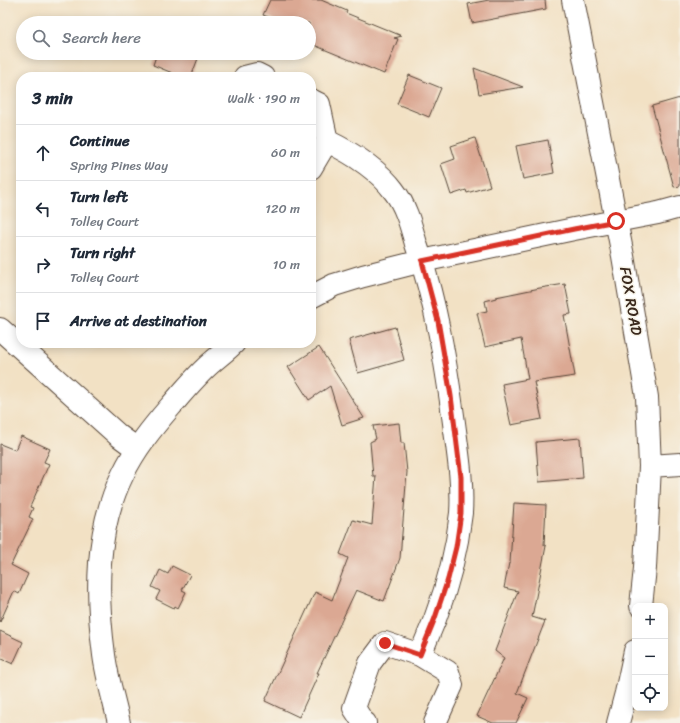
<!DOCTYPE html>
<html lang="en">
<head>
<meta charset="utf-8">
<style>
	:root { --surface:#fff; --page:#f6f6f7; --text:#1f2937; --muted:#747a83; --line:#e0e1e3 }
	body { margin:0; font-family:Sriracha,sans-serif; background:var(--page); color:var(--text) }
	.controls { position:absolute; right:12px; bottom:12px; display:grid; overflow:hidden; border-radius:8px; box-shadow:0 2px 10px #0003 }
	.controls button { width:36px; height:36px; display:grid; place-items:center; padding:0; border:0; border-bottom:1px solid var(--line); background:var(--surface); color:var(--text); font:20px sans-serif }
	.stop { position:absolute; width:12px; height:12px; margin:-9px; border:3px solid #d93025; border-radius:50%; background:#fff }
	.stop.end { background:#d93025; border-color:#fff; box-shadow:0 1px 4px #0008 }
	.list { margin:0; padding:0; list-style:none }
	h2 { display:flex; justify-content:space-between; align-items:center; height:52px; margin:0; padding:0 16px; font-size:17px }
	h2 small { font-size:13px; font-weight:400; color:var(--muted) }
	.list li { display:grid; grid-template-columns:26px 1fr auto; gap:12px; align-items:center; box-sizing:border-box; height:56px; padding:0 16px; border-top:1px solid var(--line) }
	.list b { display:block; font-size:15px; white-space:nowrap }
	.list p { margin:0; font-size:13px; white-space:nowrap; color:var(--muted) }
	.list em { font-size:13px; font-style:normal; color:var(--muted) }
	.icon { flex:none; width:22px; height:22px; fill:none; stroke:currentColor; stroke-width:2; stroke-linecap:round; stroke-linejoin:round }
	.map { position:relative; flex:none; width:680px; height:723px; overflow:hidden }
	.search { position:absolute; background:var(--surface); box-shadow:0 2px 10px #0003; left:16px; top:16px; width:300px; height:44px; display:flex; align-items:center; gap:10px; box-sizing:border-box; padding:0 14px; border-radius:22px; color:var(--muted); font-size:15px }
	.panel { position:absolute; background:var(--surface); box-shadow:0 2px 10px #0003; left:16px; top:72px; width:300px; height:276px; border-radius:16px }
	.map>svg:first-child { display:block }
	.building { fill:#dba893 }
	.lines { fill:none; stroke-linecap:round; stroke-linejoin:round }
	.minor-casing { stroke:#564537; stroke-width:24 }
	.minor { stroke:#fff; stroke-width:22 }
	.route { stroke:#d93025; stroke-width:5 }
	.labels { text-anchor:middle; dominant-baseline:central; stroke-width:3; stroke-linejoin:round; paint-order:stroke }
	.street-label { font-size:15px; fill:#3b2a1e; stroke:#f7f3e8 }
</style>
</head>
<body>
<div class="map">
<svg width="680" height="723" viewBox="0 0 680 723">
	<rect width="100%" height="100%" fill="#f7f3e8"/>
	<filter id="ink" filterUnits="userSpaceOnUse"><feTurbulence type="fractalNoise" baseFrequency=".025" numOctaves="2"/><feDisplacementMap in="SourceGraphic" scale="8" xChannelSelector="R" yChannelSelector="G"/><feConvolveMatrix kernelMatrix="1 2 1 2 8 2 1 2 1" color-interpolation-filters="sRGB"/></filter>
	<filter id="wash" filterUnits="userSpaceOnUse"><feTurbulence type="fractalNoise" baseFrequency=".012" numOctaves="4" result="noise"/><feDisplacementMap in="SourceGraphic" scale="16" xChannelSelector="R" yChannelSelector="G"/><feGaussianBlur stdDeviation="0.9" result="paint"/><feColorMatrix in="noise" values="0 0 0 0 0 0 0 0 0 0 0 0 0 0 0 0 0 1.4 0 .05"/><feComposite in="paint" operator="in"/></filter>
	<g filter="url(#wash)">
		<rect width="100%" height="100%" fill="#f2e1c4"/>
		<g id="blocks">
			<!-- building -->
			<path class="building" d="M270,0H321L347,11L346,13L402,36L394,38L398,39L384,74L309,43V23H283L263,15Z
				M489,0H545L546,9L472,23L468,4Z
				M157,53H200L191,77H182L153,65Z
				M474,68L523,87L479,94Z
				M409,75L441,88L429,117L397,104Z
				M680,98V186L674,187L652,106Z
				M475,138L490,186L467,193L466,190L451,195L441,164L455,159L451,146Z
				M548,140L554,173L523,179L516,146Z
				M565,284L571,314L564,315L575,376L534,382L542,419L511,425L502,384L528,379L521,339L485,347L477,313L487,311L485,301L496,298V297L540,288Z
				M395,327L404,360L358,373L349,340Z
				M319,347L340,380L364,418L342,425L330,386L309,400L288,367Z
				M399,423L401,443H404L407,472L400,558L384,601L356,590L317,673H319L299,717L265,701L315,592L332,600L348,558L340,554L353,520L372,525L376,476H373L370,442L376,439L373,426Z
				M21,436L50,449L44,462L49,464L30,507L33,508L29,517L33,519L11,565L28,574L19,594L14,591L0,622V444L15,450Z
				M580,438L583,478L539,482L536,442Z
				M514,503L546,505L544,545L546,546L532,617L545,621L517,693L528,698L516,723H493L477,716L504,658L495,651L518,591L504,588L509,563H510Z
				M172,566L190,575L182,590L186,592L178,608L175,606L174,608L156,599L160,591L152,587L160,570L168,574Z
				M0,631L23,642L13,664L0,658Z"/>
		</g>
	</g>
	<g filter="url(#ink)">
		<use href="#blocks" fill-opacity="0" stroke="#564537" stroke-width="1"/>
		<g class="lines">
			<!-- minor casing -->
			<g class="minor-casing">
				<path id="minor" d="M573,0L623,256L647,397L650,466L645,568L641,606
					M245,77L257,74L263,77
					M311,100L319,104L327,141L311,168
					M327,141C352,153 377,168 394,191C406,206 411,226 416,244C436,302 446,363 454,423C458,453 463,483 461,513C457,549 448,585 435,619C430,631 425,643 420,655
					M311,297L334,285L363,276L422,261L574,229L658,213L680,207
					M0,329L118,435L137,449
					M650,466L680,464
					M119,723C114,700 107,678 104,655C96,595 95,530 123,474C135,449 152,428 170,407C183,392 196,376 211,363C219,356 227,350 234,343
					M365,723L363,722L354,708L370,663L385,643L420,655L448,672L452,685L435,723
					M618,723L626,693L635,651"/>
			</g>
			<!-- minor -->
			<use href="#minor" class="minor"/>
		</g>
	</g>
	<g class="lines" filter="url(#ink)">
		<!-- route -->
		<path class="route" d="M385,643L420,655L435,618L448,579L456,547L461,513V477L451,396L438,321L422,261L574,229L616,221"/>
	</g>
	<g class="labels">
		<!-- street labels -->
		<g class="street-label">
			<text transform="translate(631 301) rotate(80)">FOX ROAD</text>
		</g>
	</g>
</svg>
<div class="controls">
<button>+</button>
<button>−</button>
<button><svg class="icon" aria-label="locate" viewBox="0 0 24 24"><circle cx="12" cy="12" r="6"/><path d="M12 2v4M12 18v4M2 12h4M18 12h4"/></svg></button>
</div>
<div class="stop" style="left:616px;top:221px"></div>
<div class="stop end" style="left:385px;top:643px"></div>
<div class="search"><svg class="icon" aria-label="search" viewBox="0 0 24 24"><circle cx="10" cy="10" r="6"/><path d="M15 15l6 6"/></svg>Search here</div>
<section class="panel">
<h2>3 min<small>Walk · 190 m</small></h2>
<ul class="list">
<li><svg class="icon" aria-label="ahead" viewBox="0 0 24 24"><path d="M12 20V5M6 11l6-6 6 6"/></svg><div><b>Continue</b><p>Spring Pines Way</p></div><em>60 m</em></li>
<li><svg class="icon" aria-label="left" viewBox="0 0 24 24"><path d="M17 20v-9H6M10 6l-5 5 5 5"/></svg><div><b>Turn left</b><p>Tolley Court</p></div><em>120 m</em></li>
<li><svg class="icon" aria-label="right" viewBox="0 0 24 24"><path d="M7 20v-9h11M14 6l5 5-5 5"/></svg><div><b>Turn right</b><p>Tolley Court</p></div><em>10 m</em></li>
<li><svg class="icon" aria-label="arrive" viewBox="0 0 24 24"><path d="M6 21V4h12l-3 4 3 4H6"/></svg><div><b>Arrive at destination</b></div></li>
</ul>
</section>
</div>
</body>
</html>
